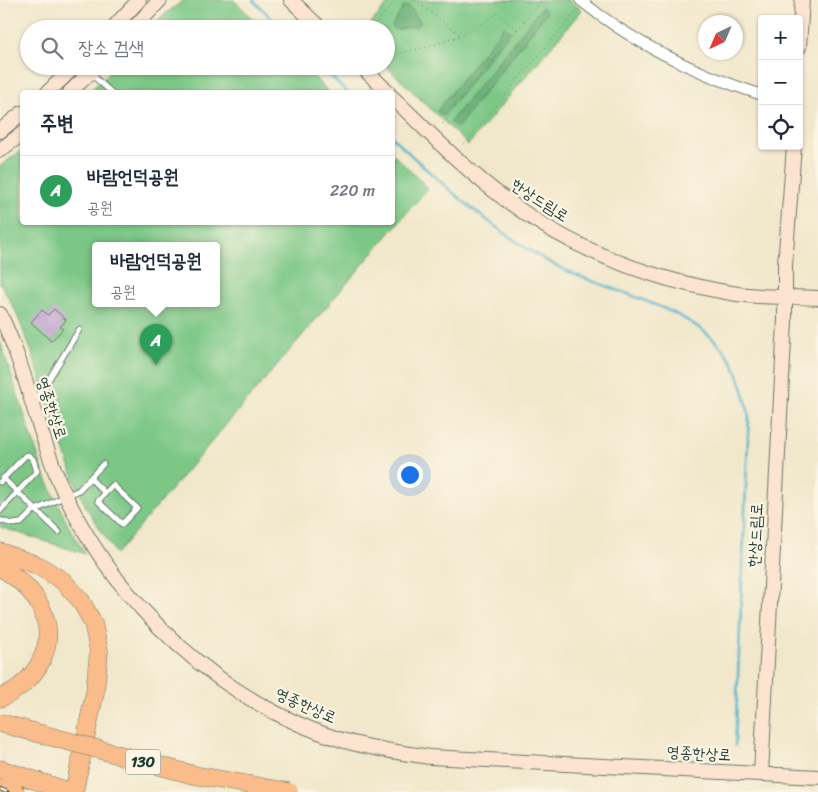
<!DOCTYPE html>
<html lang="ko">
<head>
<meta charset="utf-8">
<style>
	:root { --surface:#fff; --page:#f6f6f7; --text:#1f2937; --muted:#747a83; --line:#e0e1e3; --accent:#db2777 }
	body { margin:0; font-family:Sriracha,"Poor Story",sans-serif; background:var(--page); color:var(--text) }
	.controls { position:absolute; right:15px; top:15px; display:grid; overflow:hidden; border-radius:5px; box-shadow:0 1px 4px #0004 }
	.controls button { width:45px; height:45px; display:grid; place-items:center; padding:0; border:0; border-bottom:1px solid var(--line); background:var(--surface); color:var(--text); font:25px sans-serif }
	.compass { position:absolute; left:698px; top:15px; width:45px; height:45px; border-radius:50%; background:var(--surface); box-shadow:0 1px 4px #0004; rotate:224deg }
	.you { position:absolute; left:409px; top:474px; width:18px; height:18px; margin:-12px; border:4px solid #fff; border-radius:50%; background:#1a73e8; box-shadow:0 0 0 8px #1a73e833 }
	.badge { display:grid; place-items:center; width:32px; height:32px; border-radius:50%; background:var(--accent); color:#fff; font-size:16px; font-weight:700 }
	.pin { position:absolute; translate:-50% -41px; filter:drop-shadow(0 1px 2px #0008) }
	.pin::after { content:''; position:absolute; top:26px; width:18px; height:15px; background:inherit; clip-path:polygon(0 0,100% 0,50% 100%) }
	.popup { position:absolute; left:92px; top:242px; width:128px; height:65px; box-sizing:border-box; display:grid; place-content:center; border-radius:5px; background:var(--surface); filter:drop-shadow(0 1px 4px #0005); font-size:16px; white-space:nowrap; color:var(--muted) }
	.popup b { font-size:19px; color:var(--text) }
	.popup::after { content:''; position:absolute; left:50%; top:100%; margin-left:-10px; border:10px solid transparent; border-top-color:var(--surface) }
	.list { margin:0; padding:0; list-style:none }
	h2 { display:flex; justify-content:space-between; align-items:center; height:65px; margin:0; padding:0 20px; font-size:21px }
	h2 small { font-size:16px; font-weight:400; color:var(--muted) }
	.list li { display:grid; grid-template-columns:32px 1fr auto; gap:15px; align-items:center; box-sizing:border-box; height:70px; padding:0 20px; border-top:1px solid var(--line) }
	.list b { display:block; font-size:19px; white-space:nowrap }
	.list p { margin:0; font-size:16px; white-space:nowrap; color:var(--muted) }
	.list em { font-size:16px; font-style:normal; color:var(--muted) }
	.icon { flex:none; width:28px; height:28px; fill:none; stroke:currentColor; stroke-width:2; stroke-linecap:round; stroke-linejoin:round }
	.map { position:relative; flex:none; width:818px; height:792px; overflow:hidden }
	.search { position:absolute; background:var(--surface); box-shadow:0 1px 4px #0004; left:20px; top:20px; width:375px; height:55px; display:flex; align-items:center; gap:12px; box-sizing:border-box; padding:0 18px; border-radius:28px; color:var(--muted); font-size:19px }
	.panel { position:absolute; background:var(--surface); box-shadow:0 1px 4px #0004; left:20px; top:90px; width:375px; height:135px; border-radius:5px }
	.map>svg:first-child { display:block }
	.green { fill:#7cc786; stroke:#4e825d; fill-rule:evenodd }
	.forest { fill:#65ac73; stroke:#427454 }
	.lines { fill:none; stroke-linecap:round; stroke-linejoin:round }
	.stream { stroke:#4bb3ca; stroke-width:2.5 }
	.building { fill:#bfa2cf }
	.lane-casing { stroke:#687869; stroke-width:7 }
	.street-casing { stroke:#687869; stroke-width:12 }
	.secondary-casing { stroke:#687869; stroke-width:16 }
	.highway-casing { stroke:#687869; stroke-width:19 }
	.path { stroke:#687869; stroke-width:1; stroke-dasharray:1 4; stroke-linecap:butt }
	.lane { stroke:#fff; stroke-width:5 }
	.street { stroke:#fff; stroke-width:10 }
	.secondary { stroke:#fde4d0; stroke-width:14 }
	.highway { stroke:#f9bc8a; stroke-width:18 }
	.rail-casing { stroke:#1f3d34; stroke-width:4.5 }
	.rail { stroke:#fcf5e5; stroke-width:2.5; stroke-dasharray:8; stroke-linecap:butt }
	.highway-bridge-casing { stroke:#687869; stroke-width:19; stroke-linecap:butt }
	.highway-bridge { stroke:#f9bc8a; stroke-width:18 }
	.labels { text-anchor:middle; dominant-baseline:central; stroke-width:4.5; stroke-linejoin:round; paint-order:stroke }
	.shield { fill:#fcf5e5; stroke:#617469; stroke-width:1 }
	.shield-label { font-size:15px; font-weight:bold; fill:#1f3d34 }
	.street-label { font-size:16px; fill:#1f3d34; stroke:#fcf5e5 }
</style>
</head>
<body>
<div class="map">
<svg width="818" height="792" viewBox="0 0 818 792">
	<rect width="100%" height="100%" fill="#fcf5e5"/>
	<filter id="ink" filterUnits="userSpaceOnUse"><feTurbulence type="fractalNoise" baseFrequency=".02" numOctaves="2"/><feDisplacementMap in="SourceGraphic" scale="10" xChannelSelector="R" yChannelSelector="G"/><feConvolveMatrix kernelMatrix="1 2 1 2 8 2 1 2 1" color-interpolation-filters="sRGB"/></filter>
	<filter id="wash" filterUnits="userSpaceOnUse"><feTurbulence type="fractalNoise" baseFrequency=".0096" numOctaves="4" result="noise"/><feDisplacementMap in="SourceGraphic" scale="20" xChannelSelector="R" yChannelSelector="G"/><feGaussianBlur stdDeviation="1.12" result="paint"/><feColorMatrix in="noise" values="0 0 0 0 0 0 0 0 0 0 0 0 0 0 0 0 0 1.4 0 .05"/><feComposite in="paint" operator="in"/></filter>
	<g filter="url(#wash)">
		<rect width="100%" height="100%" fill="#f1e7cb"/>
		<!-- green -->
		<path class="green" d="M184,0H234L263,29H151L165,14Z
			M391,0H569L582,10L468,145L386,66V29H366Z
			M115,66H302L329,92H89Z
			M22,150V222H392L393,154L428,188L116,554L86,507L74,479L31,350L15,310L0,283V166ZM96,246H216V304H96Z
			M0,341L44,474L68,525L85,554L0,527Z"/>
		<!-- forest -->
		<path class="forest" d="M404,6L410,7L420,22L418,26L395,30L392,26Z
			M542,7L547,12L457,128L450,122Z
			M504,26L510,31L443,116L437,111Z"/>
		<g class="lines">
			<!-- stream -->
			<path class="stream" d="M253,0L282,29
				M320,66L347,92
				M392,137C439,182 486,224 542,258C599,293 695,301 732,362C741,378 745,397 749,415L735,746"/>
		</g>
		<g id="blocks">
			<!-- building -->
			<path class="building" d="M54,309L66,320L60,327L63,329L51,341L31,322L42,310L48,315Z"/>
		</g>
	</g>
	<g filter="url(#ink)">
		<use href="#blocks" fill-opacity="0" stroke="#687869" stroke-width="1"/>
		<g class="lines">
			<!-- lane casing -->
			<g class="lane-casing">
				<path id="lane" d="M91,74L111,92
					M33,400L41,392L79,330
					M3,478L59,532
					M90,478L105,493
					M0,482L25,456L28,455L33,459L37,471L0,511
					M113,485L137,508L122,524L98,501Z
					M0,520L12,524L21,523L33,511L79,490L103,464"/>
			</g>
			<!-- street casing -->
			<g class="street-casing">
				<path id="street" d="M580,0C633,43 697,74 762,95"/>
			</g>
			<!-- secondary casing -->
			<g class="secondary-casing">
				<path id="secondary" d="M291,0L321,29
					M112,29L139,0
					M133,29L160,0
					M799,47L802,0
					M361,66L388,92
					M48,92L75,66
					M70,92L97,66
					M392,97C429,132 464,169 505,199C571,249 649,279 731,293C759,298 789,296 818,298
					M0,131L22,113
					M0,150L22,134
					M0,314C27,370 37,432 62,488C115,604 222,704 345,741C373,749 401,753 430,757L818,777
					M761,774L785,321V265L794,146"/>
			</g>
			<!-- highway casing -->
			<g class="highway-casing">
				<path id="highway" d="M0,552L39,566L63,581L81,601L93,623L99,651L95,692L74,792
					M0,567C15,576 31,589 39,604C61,642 37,683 0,698
					M0,769L71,792
					M0,788L15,792"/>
			</g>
			<!-- path -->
			<path class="path" d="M415,0L459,34
				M371,29L396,0
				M386,55C425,50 465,38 497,13L517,30
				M493,61L517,80
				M443,124L541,0
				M464,144L578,9"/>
			<!-- lane -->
			<use href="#lane" class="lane"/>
			<!-- street -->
			<use href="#street" class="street"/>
			<!-- secondary -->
			<use href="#secondary" class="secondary"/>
			<!-- highway -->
			<use href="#highway" class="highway"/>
			<!-- rail casing -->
			<g class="rail-casing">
				<path id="rail" d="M0,789L7,792"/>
			</g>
			<!-- rail -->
			<use href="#rail" class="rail"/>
			<!-- highway-bridge casing -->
			<g class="highway-bridge-casing">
				<path id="highway-bridge" d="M0,723L194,775L289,792"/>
			</g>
			<!-- highway-bridge -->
			<use href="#highway-bridge" class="highway-bridge"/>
		</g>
	</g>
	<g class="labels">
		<!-- shield labels -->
		<rect class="shield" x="125.5" y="749.5" width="35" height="25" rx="4"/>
		<g class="shield-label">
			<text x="143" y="762">130</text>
		</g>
		<!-- street labels -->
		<g class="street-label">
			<text transform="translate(540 200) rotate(33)">한상드림로</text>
			<text transform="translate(52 408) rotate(72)">영종한상로</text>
			<text transform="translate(755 535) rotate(-87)">한상드림로</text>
			<text transform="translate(306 705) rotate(24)">영종한상로</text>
			<text transform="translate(699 753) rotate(3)">영종한상로</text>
		</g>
	</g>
</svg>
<div class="controls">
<button>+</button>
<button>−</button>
<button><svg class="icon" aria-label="locate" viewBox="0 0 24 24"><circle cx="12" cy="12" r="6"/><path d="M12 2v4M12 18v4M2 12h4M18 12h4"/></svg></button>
</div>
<svg class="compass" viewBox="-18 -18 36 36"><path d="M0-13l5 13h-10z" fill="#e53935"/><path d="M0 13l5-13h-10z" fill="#747a83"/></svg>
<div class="you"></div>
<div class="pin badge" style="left:156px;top:365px;background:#2e9e5b">A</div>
<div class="popup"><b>바람언덕공원</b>공원</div>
<div class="search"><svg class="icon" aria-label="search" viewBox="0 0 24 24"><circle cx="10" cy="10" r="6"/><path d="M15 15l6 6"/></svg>장소 검색</div>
<section class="panel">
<h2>주변<small></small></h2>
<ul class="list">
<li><span class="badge" style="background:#2e9e5b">A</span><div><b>바람언덕공원</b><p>공원</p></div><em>220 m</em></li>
</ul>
</section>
</div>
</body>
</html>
